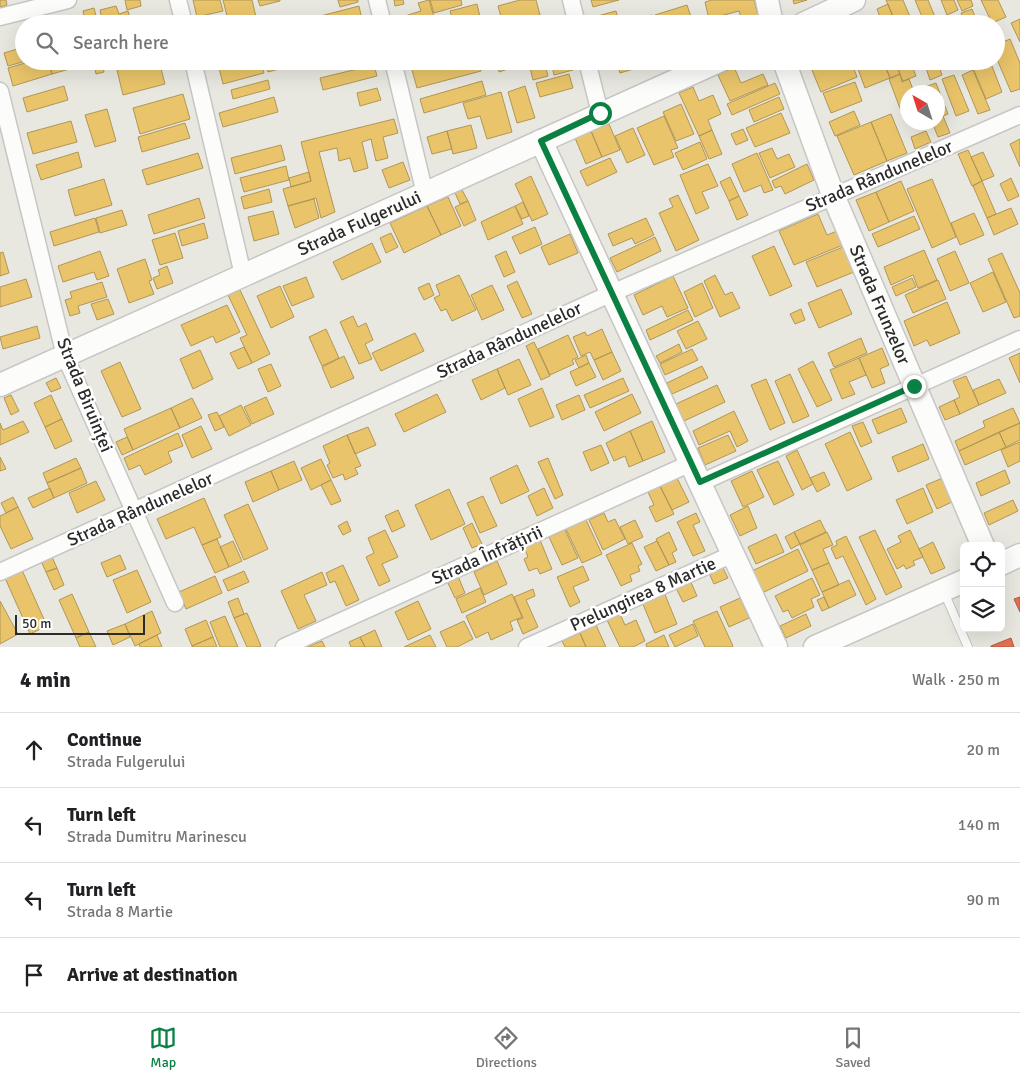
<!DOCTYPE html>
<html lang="en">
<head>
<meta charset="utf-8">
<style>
	:root { --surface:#fff; --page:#f6f6f6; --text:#202124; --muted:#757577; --line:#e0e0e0; --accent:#0b8043 }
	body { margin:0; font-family:Signika,sans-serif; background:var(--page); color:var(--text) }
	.controls { position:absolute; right:15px; bottom:15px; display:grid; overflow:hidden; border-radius:8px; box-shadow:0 5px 20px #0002 }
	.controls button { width:45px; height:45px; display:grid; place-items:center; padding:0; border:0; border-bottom:1px solid var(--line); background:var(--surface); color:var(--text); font:25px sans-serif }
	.compass { position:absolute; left:900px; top:85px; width:45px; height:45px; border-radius:50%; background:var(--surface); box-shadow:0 5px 20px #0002; rotate:321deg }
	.scale { position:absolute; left:15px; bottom:12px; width:130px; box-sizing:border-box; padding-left:5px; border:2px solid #2b2b2b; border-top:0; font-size:14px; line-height:18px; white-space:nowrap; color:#2b2b2b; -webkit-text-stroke:4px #fff; paint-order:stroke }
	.stop { position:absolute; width:15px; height:15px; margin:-11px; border:4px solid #0b8043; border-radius:50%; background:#fff }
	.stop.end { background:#0b8043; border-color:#fff; box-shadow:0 1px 5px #0008 }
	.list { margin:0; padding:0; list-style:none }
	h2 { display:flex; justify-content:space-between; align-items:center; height:65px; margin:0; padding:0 20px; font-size:21px }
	h2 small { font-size:16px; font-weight:400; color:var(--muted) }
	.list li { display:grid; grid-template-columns:32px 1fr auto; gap:15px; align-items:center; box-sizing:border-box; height:75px; padding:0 20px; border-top:1px solid var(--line) }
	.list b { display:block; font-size:19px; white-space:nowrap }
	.list p { margin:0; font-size:16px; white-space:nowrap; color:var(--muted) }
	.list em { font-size:16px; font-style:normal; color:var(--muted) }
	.icon { flex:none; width:28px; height:28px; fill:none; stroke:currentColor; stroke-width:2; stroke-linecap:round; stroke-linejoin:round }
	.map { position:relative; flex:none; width:1020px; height:647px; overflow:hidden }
	.search { position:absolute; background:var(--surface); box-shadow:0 5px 20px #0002; left:15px; right:15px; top:15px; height:55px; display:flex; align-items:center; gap:12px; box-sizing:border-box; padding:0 18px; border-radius:28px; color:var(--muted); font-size:19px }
	.sheet { height:365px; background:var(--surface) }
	nav { display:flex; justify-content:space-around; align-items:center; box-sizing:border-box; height:70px; border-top:1px solid var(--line); background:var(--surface); font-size:14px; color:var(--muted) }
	nav a { display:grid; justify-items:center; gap:2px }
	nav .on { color:var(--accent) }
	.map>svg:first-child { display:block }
	.homes { fill:#e9c46a; stroke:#b09657 }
	.shops { fill:#e76f51; stroke:#af5b46 }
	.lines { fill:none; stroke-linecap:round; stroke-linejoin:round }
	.lane-casing { stroke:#c7c6c6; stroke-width:10 }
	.street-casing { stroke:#c7c6c6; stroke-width:19 }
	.secondary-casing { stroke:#c7c6c6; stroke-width:25 }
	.lane { stroke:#fcfcfa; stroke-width:8 }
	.street { stroke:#fcfcfa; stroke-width:16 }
	.secondary { stroke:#fcfcfa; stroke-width:22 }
	.route { stroke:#0b8043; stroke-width:6 }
	.labels { text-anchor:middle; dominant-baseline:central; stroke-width:5; stroke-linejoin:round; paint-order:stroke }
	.street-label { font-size:18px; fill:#2b2b2b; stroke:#fff }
</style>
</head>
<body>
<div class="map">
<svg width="1020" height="647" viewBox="0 0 1020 647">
	<rect width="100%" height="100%" fill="#e9e8e0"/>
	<!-- homes -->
	<path class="homes" d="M0,0H6L7,5L0,7Z
		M125,0H140L141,6L127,10Z
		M193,0H220L223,11L197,17Z
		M223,0H252L256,17L229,24Z
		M258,0H280V1L260,6Z
		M338,0H358V2L340,7Z
		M394,0H403L404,4L395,6Z
		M429,0L434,17L407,24L405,16L421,11L418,3Z
		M430,0H461L462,5L434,13Z
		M520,0H536L540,15L535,16L537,24H503L498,6Z
		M591,0H619L593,7Z
		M712,0H754L759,19L743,23L739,11L709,19L705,2Z
		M793,0H807L794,4Z
		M886,0H903L913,24H896Z
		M915,0H928L938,24H925Z
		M941,0H954L958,10L947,15Z
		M957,0H971L973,6L962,11Z
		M981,0H998L1006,17L992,23Z
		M477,4L480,17L454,24L450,11Z
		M888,4L896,24H883L877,9Z
		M687,5L692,20L681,24H658L655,15Z
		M116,6L119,14L128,11L132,24H103L100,10Z
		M359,6L363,24H310L309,19Z
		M94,8L98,24H86L83,11Z
		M972,9L978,24H966L961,13Z
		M616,11L619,23L596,24L594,17Z
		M652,15L655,24H625V22Z
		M55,16L57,24H29Z
		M878,19L880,24H868V23Z
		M1020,19V42L1011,23Z
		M1010,39L1020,63V89L1011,92L996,57V45Z
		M24,47V61H26L8,66L4,53Z
		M32,61H48L52,74L13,86L8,68Z
		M48,61H78L80,66L52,74Z
		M152,61H159L165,84L123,95L117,70Z
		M214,61H240L215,67Z
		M247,61H261L264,73L223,84L219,68Z
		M265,61H296L297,64L268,72Z
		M416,61H478L481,71L417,88L410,63Z
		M497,61H515L517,66L499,72Z
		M544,61L548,76L533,80L529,64Z
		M551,61H571L573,70L554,75Z
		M616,61H635L637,68L620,73Z
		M635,61H647L648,65L637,68Z
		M814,61H851L857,77L821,92L809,63Z
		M855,61H872L875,69L885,65L890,78L865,88Z
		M883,61H895L900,74L890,78Z
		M910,61L916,76L903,81L896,65Z
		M937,61L942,75L930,80L925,65Z
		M939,61H957V62L941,68Z
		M970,61H990L1002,92L986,99Z
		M102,62L104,72L96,74L94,64Z
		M374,65L377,76L323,90L320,78Z
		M734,67L741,83L763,74L768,85L730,101L718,75Z
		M973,70L990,110L978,114L962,75Z
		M569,74L573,88L540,97L536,83Z
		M900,74L902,82L909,79L914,92H908V108L901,111L889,79Z
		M954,75L969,111L956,116L942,79Z
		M268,80L270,89L233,99L231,90Z
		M482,81L486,95L424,113L420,99Z
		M855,82L862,101L831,113L823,93Z
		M775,83L780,94L732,115L727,104Z
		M936,83L948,114L938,118V92H921L919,89Z
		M64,86L68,100L27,112L23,98Z
		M525,86L535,118L517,123L508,92Z
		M693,87L699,101L713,95L721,114L708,120L712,130L699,136L679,93Z
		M377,88L381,100L360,106L357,93Z
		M501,92L512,132L487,139L480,116L468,119L463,103Z
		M183,94L190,119L140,134L133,108Z
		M274,97L278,112L223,127L219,113Z
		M779,97L784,109L754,122L749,110Z
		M681,104L694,134L676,141L663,112Z
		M107,109L116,141L95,147L85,115Z
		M854,111L860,125L835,136L829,122Z
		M781,113L790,133L755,147L746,128Z
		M891,114L907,153L887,161L871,122Z
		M664,116L678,148L671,150L674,157L654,165L637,128Z
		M943,116L950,133L938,137L932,122H938V118Z
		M394,119L398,133L383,137L388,158L376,161L371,139L362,142L368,168L354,172L350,158L339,161L337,148L319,152L335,212L321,218L316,198L288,206L283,189L311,181L301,142Z
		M71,121L77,142L33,154L27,133Z
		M871,122L887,161L854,175L837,136Z
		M185,123L190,138L142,152L138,137Z
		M609,124L620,150L602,157L591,131Z
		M471,125L477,148L453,154L447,131Z
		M633,128L645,155L627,163L615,136Z
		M743,129L748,140L736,145L731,134Z
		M712,130L722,154L709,159L699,136Z
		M447,131L452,149L432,154L427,137Z
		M591,131L602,157L586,164L575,138Z
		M926,131L931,142L915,149L911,137Z
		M1020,139V167L1010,144Z
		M700,142L707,159L683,170L675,153Z
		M281,145L285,160L235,174L231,158Z
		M772,148L777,159L789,154L795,167L770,178L759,153Z
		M968,150L982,181L972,186L958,154Z
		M78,152L82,167L41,180L36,165Z
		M983,152L994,176L982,181L971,157Z
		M198,153L203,168L147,185L142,170Z
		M757,153L773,190L764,193L761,185L744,192L732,164Z
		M610,158L617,172L587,186L580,171Z
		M403,162L410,180L389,188L382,170Z
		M708,164L718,186L702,192L709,208L696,214L680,175Z
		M807,164L814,180L785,194L781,186L775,188L772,181Z
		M286,166L289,180L244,192L240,178Z
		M309,172L311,181L291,187L289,178Z
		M531,176L548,214L532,221L515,184Z
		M730,177L739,196L729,201L720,182Z
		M1011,178L1019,196L1008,201L1000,184Z
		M104,179L112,205L75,216L68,190Z
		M932,179L956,237L932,248L907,189Z
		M901,181L914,211L889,222L876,192Z
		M982,181L996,214L987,218L973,186Z
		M269,189L272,202L244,209L241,197Z
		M462,190L468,201L460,204L455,193Z
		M876,192L889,222L869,231L856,200Z
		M678,195L699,240L676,251L659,213L673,207L669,199Z
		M739,196L748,215L737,220L729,201Z
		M448,197L461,226L441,235L427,206Z
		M199,198L205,218L154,234L148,215Z
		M314,199L319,218L295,228L288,206Z
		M468,201L476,220L464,226L455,207Z
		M523,202L529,216L522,219L515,206Z
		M427,206L441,235L404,253L390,223Z
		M515,206L523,224L488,240L481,222Z
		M1011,208L1018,224L994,235L987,218Z
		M122,210L127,225L100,233L96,218Z
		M273,211L279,234L254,241L248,217Z
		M974,213L984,235L960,245L951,223Z
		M818,214L827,235L837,231L843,245L794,265L779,231Z
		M914,216L920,229L878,247L872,234Z
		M95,218L99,232L54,246L50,232Z
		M646,218L654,235L635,244L632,238L613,246L608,234Z
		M204,223L208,238L182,246L178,231Z
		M535,227L542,244L520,254L512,237Z
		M175,233L183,258L160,265L152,240Z
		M391,233L398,247L386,253L380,238Z
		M570,234L578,253L549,265L541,247Z
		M655,237L661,251L617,272L610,258Z
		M372,243L381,262L342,280L333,262Z
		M774,246L792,286L770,296L752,256Z
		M843,247L854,272L817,287L806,262Z
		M924,250L937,280L918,288L913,275L891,285L884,267Z
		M100,251L109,276L97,280L94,272L63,282L58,266Z
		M506,251L515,272L504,277L495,256Z
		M955,251L969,283L950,291L937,259Z
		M3,252L9,273L0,276V253Z
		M1002,253L1020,293V316L1014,318L988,259Z
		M145,259L152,280L149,281L154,294L129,303L117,269Z
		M167,266L173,283L157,289L153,278L160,275L158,270Z
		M993,272L1006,302L983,312L970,283Z
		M459,275L476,310L452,321L446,309L441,311L434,298L440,295L436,285Z
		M715,275L725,295L732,292L740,308L720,317L704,281Z
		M673,276L688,308L667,317L662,306L643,315L634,295Z
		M306,277L314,297L292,306L283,286Z
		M912,278L916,287L896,296L892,287Z
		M26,279L32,297L0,307V287Z
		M938,280L946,299L913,313L905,295Z
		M517,281L532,314L522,318L507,286Z
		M102,282L107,297L78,306L80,313L70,316L65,300L72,298L70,292Z
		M429,283L434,295L424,300L418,288Z
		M702,283L713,308L695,317L684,292Z
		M492,285L504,310L482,320L471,295Z
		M280,286L294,317L271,328L257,296Z
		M841,289L852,314L819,328L808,303Z
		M240,290L270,354L252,363L240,338L247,335L228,295Z
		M108,299L114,314L97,320L91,304Z
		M947,302L960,333L930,346L927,340L914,346L904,321Z
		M227,305L240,332L216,343L213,336L191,346L181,325Z
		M801,309L805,320L795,324L790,314Z
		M688,310L693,320L650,340L646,330Z
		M353,316L358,327L366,323L373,340L365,344L372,359L359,364L340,322Z
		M698,321L707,339L686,349L677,331Z
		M37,326L40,338L3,349L0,337Z
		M326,329L339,358L322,366L309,337Z
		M602,329L612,352L594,360L590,352L581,356L573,337L585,332L587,336Z
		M415,333L424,351L381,371L372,353Z
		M568,335L578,357L572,360L574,364L550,375L538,349Z
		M861,338L867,353L834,367L828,353Z
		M534,342L550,376L541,380L526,346Z
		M679,344L682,352L660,363L656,356Z
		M244,347L252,363L238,369L230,353Z
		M882,348L889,365L880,369L885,383L872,388L859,358Z
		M692,349L698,360L665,375L660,364Z
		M200,350L213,379L193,389L180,359Z
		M612,352L621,371L603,380L594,360Z
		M1020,353V383L1009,358Z
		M586,355L589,363L579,368L575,360Z
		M344,356L354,378L331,388L322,367Z
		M859,358L866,375L849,382L855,394L842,399L830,370Z
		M519,359L531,385L508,395L497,369Z
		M813,361L832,400L817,407L798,369Z
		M120,362L141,409L122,417L101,371Z
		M589,363L596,377L576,386L570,372Z
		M271,364L281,386L268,392L258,369Z
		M702,366L708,378L672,394L667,383Z
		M497,369L505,388L481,400L472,380Z
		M790,374L809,416L793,423L775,381Z
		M966,376L979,405L960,414L954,400L960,397L953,381Z
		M56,378L61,388L51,392L46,383Z
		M623,378L629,391L590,408L584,395Z
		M766,379L785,423L770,430L751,385Z
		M999,379L1006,393L979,405L973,390Z
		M717,385L725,402L684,421L676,404Z
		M542,388L554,417L530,427L518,399Z
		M437,394L446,412L404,432L395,414Z
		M632,394L641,413L604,431L595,412Z
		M11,395L19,411L11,415L4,398Z
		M51,395L62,419L45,427L34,403Z
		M579,395L585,410L562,420L556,405Z
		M266,397L274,414L252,424L244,407Z
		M192,398L202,418L180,428L171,408Z
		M954,400L960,414L945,420L939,407Z
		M241,405L251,425L229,436L219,416Z
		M171,408L180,428L133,450L124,429Z
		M901,408L907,422L878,434L872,420Z
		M1013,408L1020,423L959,451L955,441L985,427L983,421Z
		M734,411L748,441L737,447L730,431L699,445L693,431Z
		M217,412L224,427L215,431L208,415Z
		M62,419L72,441L55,449L45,427Z
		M23,421L29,432L0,445V423L3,430Z
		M652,421L665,452L643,461L630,431Z
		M863,422L872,442L861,447L852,426Z
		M1020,423V440L1006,447L999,432Z
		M201,426L212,449L192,458L182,435Z
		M368,427L376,445L355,454L347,435Z
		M630,431L643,461L629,467L625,456L614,461L606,443Z
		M850,432L872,479L847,491L825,444Z
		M999,432L1006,447L965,465L959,451Z
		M178,433L183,446L168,452L172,462L145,475L140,465L129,470L124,458Z
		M347,435L361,466L355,468L358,474L345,480L343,474L333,478L327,465L330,463L323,446Z
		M728,435L736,451L705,465L698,448Z
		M127,437L133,450L122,455L116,442Z
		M1020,442V461L1008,467L1001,450Z
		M923,444L929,459L898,472L892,457Z
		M601,445L609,463L591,471L583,452Z
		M797,450L813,484L802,490L786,456Z
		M0,457L6,469L0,471Z
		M76,458L81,468L47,483L43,473Z
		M548,458L563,495L555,499L538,462Z
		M321,459L331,480L311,490L301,468Z
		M294,461L302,480L279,490L271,471Z
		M778,461L794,495L774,505L757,470Z
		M517,465L529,491L501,504L490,478Z
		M81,468L87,483L54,498L47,483Z
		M1005,470L1010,483L981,496L976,483Z
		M271,471L279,490L253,502L245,482Z
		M752,471L764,497L743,507L731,481Z
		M824,472L830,485L817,492L810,478Z
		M676,476L689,502L672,510L659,484Z
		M945,477L956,500L937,509L926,485Z
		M331,480L341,501L331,505L321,485Z
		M96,481L105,500L77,513L69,493Z
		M659,484L674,514L656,522L649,507L654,505L647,490Z
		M50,488L54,498L33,508L28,498Z
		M544,488L553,508L537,516L528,496Z
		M923,488L933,512L907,524L896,500Z
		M449,489L465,524L431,540L415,505Z
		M483,496L497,526L480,533L467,503Z
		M13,497L18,507L6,513L1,503Z
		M204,498L221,537L202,545L194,527L166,539L157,519Z
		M1013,500L1018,511L989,525L984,513Z
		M248,504L268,549L244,560L224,515Z
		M748,506L757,528L740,536L730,515Z
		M18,507L33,539L11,549L0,526V516Z
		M398,510L405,526L392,532L385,516Z
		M604,513L608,522L615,519L625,539L603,550L589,520Z
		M696,513L700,522L693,525L705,551L693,556L677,522Z
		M586,520L602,554L582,563L566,529Z
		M635,520L643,537L628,544L620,527Z
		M820,520L826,532L800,544L794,532Z
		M347,521L351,531L343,535L338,526Z
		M472,523L482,544L472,548L463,528Z
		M385,530L398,557L382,564L390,581L379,586L366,557L374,553L368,538Z
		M565,530L578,558L562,565L549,537Z
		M875,530L902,587L886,595L859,537Z
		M910,530L923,557L913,561L915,565L906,569L904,565L897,569L887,549L901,542L898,536Z
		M669,532L677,550L672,553L676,562L669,565L656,539Z
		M794,532L800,544L791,549L785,537Z
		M827,532L833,545L823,549L829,563L812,570L800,545Z
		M776,534L784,552L756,564L748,547Z
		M846,536L876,599L866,605L843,556L836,559L831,548L837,545L836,541Z
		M217,539L229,567L215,573L202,545Z
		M540,540L552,569L540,574L537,568L529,571L524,559L528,557L524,547Z
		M233,541L242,561L229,567L220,547Z
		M657,541L669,565L656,571L644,547Z
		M933,542L945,568L931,574L919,549Z
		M632,543L642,564L638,566L640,571L630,575L632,581L621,586L606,555Z
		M798,549L808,571L762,593L752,571Z
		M120,555L126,569L107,577L101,563Z
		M52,557L57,568L46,572L41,561Z
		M497,561L507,584L484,595L474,572Z
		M829,563L839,585L822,592L812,570Z
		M343,565L359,600L346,606L335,581L330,583L326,573Z
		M583,566L589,580L573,587L580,602L570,607L557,577Z
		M722,566L728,578L714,584L709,573Z
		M57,568L64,585L54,590L46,572Z
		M22,570L47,626L30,634L5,578Z
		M137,570L151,602L127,613L113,580Z
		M244,571L249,582L228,591L223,580Z
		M322,572L327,585L304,595L316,621L298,629L281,591Z
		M215,576L222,593L186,609L179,592Z
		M458,576L465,593L455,598L447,581Z
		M812,578L820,595L811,599L814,607L792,618L788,610L783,612L775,596Z
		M690,580L697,596L683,602L675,586Z
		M849,580L856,595L829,608L822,592Z
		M480,588L486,602L462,613L456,599Z
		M533,589L535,596L526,600L538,627L523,634L517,620L523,618L514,597Z
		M664,592L677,624L655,633L642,602Z
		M72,594L89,632L76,638L59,600Z
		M512,594L522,617L510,622L513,630L491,640L488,632L476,638L466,616Z
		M824,597L829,608L822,611L817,600Z
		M238,598L244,614L234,618L228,602Z
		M740,598L749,618L729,627L720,607Z
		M0,601L18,634L0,644Z
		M418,601L431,629L408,640L395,612Z
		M152,611L161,633L135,646L125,624Z
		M717,611L733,646L732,647H705L693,621Z
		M247,613L261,646L258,647H247L234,618Z
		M620,614L625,625L636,620L645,641L633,647H620L607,620Z
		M806,614L811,626L786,638L780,626Z
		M225,616L238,647H220L210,622Z
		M206,620L213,637L192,646L185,629Z
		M464,621L473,639L457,647H447L440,632Z
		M125,624L130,637L113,645L107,631Z
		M693,624L698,636L675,647L669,635Z
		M596,625L606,647H586L580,633Z
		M375,630L382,647H365L360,637Z
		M89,632L96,647H80L76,638Z
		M580,633L586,647H565L562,641Z
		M157,635L162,647H140L139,644Z
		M430,635L436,647H404Z
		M664,635L669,647H647L646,644Z
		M213,637L217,647H192V646Z
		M360,637L365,647H351L349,642Z
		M322,641L325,647H307Z"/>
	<!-- shops -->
	<path class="shops" d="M1020,597V612L1014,599Z
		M1011,638L1014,647H991V646Z"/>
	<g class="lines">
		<!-- lane casing -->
		<g class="lane-casing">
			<path id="lane" d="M944,592L968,647"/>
		</g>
		<!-- street casing -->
		<g class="street-casing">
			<path id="street" d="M178,0L184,24
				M377,0L383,24
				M571,0L577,24
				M0,17L68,0
				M193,61L243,275
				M393,61L425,194
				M587,61L600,113
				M0,91L65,356L175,603
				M700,483L1020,339
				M0,572L612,293L1020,115
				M284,647L691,463
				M527,647L733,554"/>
		</g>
		<!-- secondary casing -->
		<g class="secondary-casing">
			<g id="secondary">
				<path d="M767,0L772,24"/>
				<path d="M803,24L854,0"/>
				<path id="s1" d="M784,61L833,195L983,546"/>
				<path d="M541,141L776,647"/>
				<path id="s2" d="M0,385L719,61"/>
				<path d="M1001,564L1020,555"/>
				<path d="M815,647L964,581"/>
			</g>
		</g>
		<!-- lane -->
		<use href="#lane" class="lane"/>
		<!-- street -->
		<use href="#street" class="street"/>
		<!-- secondary -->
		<use href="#secondary" class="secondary"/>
	</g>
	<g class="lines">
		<!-- route -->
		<path class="route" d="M600,113L541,141L700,482L914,386"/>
	</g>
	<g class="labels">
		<!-- street labels -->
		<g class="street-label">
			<text transform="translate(879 176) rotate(-23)">Strada Rândunelelor</text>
			<text stroke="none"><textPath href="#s2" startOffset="394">Strada Fulgerului</textPath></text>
			<text stroke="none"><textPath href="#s1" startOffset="262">Strada Frunzelor</textPath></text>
			<text transform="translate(509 340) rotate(-25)">Strada Rândunelelor</text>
			<text transform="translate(85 395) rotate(68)">Strada Biruinței</text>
			<text transform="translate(140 509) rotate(-24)">Strada Rândunelelor</text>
			<text transform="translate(487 555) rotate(-24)">Strada Înfrățirii</text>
			<text transform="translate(643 594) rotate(-24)">Prelungirea 8 Martie</text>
		</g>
	</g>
</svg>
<div class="controls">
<button><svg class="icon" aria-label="locate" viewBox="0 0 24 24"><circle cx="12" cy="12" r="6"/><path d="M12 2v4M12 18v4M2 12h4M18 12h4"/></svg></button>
<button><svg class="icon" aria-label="layers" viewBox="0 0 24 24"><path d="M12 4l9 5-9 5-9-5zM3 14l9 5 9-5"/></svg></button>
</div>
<svg class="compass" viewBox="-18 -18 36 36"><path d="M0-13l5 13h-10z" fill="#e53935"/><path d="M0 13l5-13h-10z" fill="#757577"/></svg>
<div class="scale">50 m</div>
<div class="stop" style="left:600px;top:113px"></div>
<div class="stop end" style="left:914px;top:386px"></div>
<div class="search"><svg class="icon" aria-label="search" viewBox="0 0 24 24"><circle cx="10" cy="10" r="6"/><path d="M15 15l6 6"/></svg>Search here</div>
</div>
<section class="sheet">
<h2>4 min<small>Walk · 250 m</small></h2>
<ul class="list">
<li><svg class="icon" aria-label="ahead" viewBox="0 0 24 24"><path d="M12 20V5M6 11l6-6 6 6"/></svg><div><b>Continue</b><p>Strada Fulgerului</p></div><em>20 m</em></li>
<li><svg class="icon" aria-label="left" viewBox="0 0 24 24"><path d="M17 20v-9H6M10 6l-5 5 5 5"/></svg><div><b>Turn left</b><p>Strada Dumitru Marinescu</p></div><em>140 m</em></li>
<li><svg class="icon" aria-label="left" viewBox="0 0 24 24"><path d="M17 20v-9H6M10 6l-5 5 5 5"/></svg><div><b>Turn left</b><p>Strada 8 Martie</p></div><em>90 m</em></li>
<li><svg class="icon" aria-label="arrive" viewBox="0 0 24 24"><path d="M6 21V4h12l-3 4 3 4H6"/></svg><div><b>Arrive at destination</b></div></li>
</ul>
</section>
<nav>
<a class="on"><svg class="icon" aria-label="map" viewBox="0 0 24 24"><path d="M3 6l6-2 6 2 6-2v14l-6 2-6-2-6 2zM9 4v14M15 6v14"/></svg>Map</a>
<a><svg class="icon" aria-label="directions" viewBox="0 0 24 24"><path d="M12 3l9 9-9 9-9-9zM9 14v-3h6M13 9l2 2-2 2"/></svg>Directions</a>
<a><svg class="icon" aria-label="saved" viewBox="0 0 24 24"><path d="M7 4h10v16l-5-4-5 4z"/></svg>Saved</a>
</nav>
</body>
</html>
